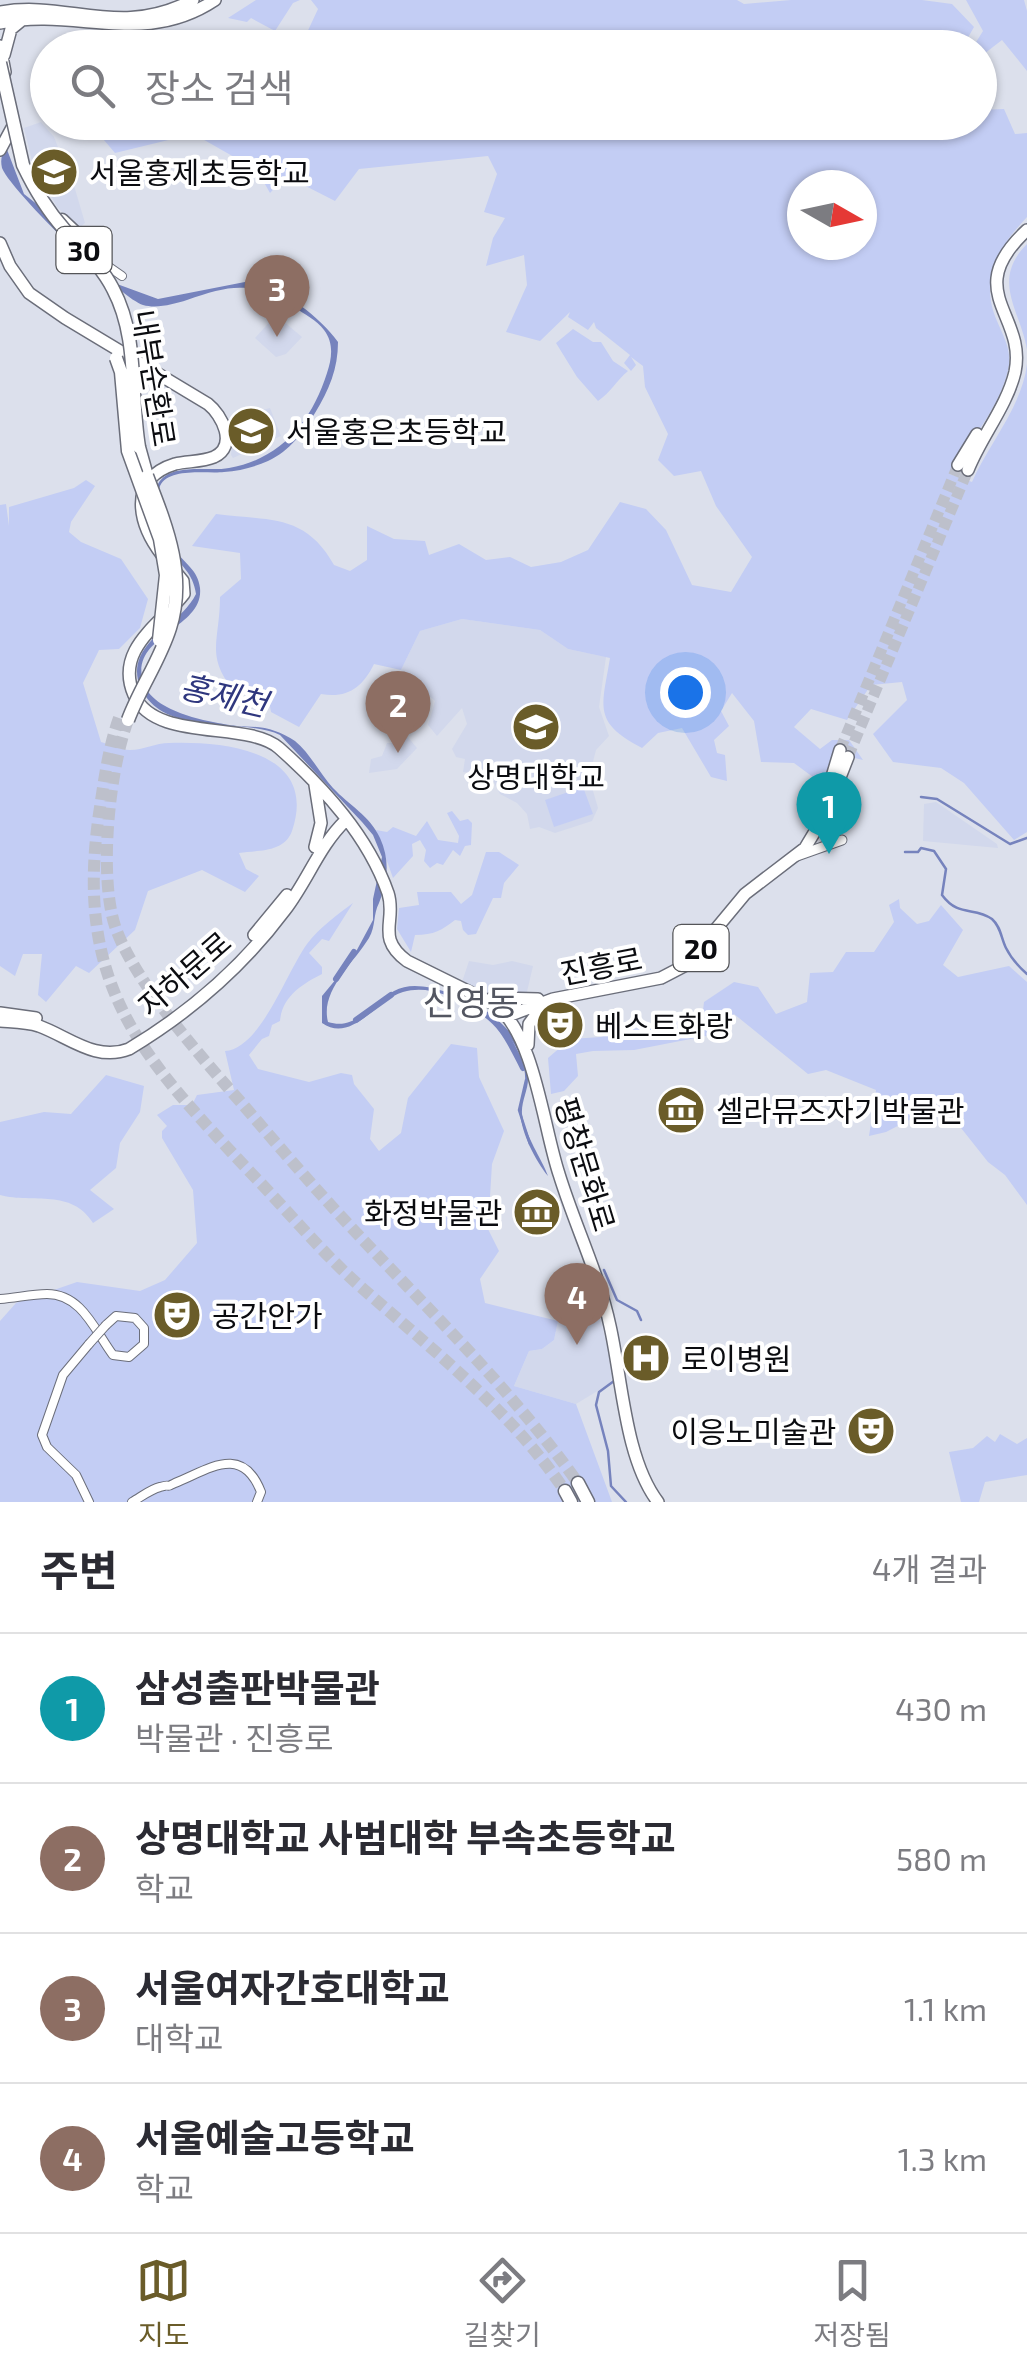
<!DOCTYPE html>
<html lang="ko">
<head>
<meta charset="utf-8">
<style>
	:root { --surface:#fff; --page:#f7f7f7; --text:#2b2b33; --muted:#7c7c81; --line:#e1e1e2; --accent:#6a5c29 }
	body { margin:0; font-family:"Exo 2","Noto Sans KR",sans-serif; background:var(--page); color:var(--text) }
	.compass { position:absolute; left:787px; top:170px; width:90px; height:90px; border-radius:50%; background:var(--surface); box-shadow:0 2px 8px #0004; rotate:99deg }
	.you { position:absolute; left:685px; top:692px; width:35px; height:35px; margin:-25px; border:8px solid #fff; border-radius:50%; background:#1a73e8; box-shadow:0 0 0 15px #1a73e833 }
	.badge { display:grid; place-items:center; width:65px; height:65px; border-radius:50%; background:var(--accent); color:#fff; font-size:32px; font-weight:700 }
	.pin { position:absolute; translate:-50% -82px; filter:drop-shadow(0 2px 5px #0008) }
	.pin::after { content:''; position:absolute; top:52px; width:35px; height:30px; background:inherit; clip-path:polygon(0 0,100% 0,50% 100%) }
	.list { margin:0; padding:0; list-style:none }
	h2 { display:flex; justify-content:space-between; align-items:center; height:130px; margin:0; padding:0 40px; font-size:42px }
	h2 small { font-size:32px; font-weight:400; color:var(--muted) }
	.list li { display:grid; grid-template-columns:65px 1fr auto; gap:30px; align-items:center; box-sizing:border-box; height:150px; padding:0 40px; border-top:2px solid var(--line) }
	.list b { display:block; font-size:38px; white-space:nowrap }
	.list p { margin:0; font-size:32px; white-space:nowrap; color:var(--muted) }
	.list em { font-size:32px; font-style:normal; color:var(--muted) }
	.icon { flex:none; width:55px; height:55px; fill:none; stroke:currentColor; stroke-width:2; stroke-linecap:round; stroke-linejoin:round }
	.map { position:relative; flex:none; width:1027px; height:1502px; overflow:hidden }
	.search { position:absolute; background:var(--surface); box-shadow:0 2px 8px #0004; left:30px; right:30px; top:30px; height:110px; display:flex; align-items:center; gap:25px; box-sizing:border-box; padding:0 35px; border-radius:55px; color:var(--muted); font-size:38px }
	.sheet { height:730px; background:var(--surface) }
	nav { display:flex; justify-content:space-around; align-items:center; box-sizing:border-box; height:140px; border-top:2px solid var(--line); background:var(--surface); font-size:28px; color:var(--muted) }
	nav a { display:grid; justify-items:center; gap:5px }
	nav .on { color:var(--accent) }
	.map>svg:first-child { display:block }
	.built { fill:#d2d8ec }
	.green { fill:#c3cdf4; fill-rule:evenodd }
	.water { fill:#7683bd }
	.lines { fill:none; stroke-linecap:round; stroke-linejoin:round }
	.stream { stroke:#7683bd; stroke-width:2.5 }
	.river { stroke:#7683bd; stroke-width:6 }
	.primary-tunnel { stroke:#bdc0cb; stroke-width:11; stroke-dasharray:11 5.5; stroke-linecap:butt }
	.trunk-tunnel { stroke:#bdc0cb; stroke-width:12; stroke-dasharray:12 6; stroke-linecap:butt }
	.tertiary-casing { stroke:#6b6e7a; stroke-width:10 }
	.secondary-casing { stroke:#6b6e7a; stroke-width:11 }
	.primary-casing { stroke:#6b6e7a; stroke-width:14 }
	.trunk-casing { stroke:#6b6e7a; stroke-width:15 }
	.tertiary { stroke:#fff; stroke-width:8 }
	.secondary { stroke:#fff; stroke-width:9 }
	.primary { stroke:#fff; stroke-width:11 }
	.trunk { stroke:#fff; stroke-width:12 }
	.tertiary-bridge-casing { stroke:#6b6e7a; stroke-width:10; stroke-linecap:butt }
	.trunk-bridge-casing { stroke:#6b6e7a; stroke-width:15; stroke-linecap:butt }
	.tertiary-bridge { stroke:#fff; stroke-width:8 }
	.trunk-bridge { stroke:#fff; stroke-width:12 }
	.labels { text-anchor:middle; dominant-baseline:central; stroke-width:8; stroke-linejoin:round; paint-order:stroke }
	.shield { fill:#fff; stroke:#545558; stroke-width:2.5 }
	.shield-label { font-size:28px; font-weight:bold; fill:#0b0c10 }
	.poi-label { font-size:30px; fill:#0b0c10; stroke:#fff; text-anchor:start }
	.street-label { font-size:30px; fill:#0b0c10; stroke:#fff }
	.water-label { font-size:32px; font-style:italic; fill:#2f377e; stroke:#fff }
	.quarter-label { font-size:35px; fill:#535661; stroke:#fff }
</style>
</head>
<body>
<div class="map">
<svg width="1027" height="1502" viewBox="0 0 1027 1502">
	<rect width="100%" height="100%" fill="#dce0ec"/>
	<!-- built -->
	<path class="built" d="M41,122L54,137L65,165H68L85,223L79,228L57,207L32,161L24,128Z
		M276,315L302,337L286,354L276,357L255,338Z
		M270,408L281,436L233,458L231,455L234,428L230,418Z
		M462,619L540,630L568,649L606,657L599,707L609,736L596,750L589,777L598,808L592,821L555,833L539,827L530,829L527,814L517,803L500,794L488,771L479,774L463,772L465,759L456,757L452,749L467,724L462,708L437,736L428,725L435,701L424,691L419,695L401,670L420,631Z
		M407,736L417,748L397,769L369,773L371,759L382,756L387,743H399Z
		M936,802L997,844L998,848L923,841L924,804Z
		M469,961L493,965L512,961L533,966L526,996L488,995L462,982Z
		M585,1289L595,1296L614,1376L609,1384L576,1404L514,1386L529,1351L542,1349L554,1340L558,1321L567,1307L581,1300Z"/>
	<!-- green -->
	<path class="green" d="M256,0H300L293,3L275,31L251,18L247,22L228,18Z
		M311,0H737L744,4L791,0H922L952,4L974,27L962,48H310L304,39L318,9Z
		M966,0H1024L1027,11V71L1002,40L980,57V48L973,47L983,31Z
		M1004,109L1015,134L1027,133V217C998,248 979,279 997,321C1003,335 1011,349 1009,365C1003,403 970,441 950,474L972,482C989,443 1022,407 1027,364V832L1014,840L964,783L941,768L893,762L873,734L907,700L902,682L871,685L847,720L811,709L794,727L820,749L832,740H849L863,760L838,754L825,786L794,763L761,762L754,721L732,693L721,711L729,726L714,740L717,753L725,755L727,781L711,777L682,728L658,733L642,748C592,722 602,707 610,658L568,649L540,630L462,619L420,631L401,670L374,664C363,687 347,699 321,694L299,727L271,712L268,696L236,693C204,656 220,641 220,597L241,579L240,553L192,546L216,514C269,521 305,513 334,565L350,571L367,560V526L394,539L425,541L429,555L459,544L486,560L510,557L531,567L561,562L588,550L620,502L646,509L666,530L692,585L731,592L752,557L716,506L701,471L674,476L658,460L668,434L645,387L643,366L631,357L636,365L631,371L624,363L630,355L596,328L594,322L588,330L568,317L570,312L540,341L506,332L527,285L524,255L486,266L493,238L505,218L484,212L497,174L488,156L359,169L335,201L286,176L270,193L257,170L192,133L187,123L930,122L932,130L946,136L951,123L980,122V110ZM802,185H862V245H802Z
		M180,122L189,135L115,153L98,133L99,123Z
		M1027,244V350C1021,311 990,281 1027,244Z
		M573,329L593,342H601L613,361L628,371C616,381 611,392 598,401L577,377L556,343Z
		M86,480L95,486L71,522L69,532L81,542L121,559L148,599L140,628L119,649L99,650L83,683L101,742C109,744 121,750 130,750C143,750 156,743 169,743C225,741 319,751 292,831C284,853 258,850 239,853L246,869L259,876L245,892L202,870L148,891L135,930L89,973L76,966L46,1002L38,995L42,954H23L15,976L0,966V505L6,504L9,526V507L74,488Z
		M583,787L593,814L554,827L545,800Z
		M452,811L460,821L468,819L472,823L471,845L465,846L460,856L453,850L443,865L437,863L430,868L424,861L426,850L420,840L412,844L413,856L393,878L376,830L387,832L393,827L416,836L427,821L438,840L458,843L459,836L447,813Z
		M486,852H499L519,865L504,883L501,898H493L476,934L468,935L463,930L461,921L455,920C442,930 434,935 415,935L411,952L397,929L399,908L419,905L417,892H451L461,904L472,895Z
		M899,899L900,908L917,924L929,921L941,905L963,930L943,965L958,977L1009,966L1027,982V1205L1005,1175L988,1162L942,1104H921L917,1116L886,1132L869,1136L876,1090L826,1070L808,1074L734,1014L706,1036L634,1050L593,1051L576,1054L578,1076L564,1091L551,1094L548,1058L570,1039L601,1037L613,1032L702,1019L704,1002L734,982L758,987L776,1014L807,1002L810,973L833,972L846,952H874L894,922L889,905Z
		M353,903L329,941L322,939L309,953L322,967V974C304,983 282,996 280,1021L272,1025L269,1036L262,1039L249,1055L258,1069L309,1082L341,1073L352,1075L354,1084L374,1109L370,1139L379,1151L401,1133L408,1098L451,1044L477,1048L479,1077L504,1131L492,1164L488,1229L499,1251L480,1279L485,1303L558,1321L554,1340L542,1349L529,1351L514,1386L576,1404L612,1502H0V1321L16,1303L77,1282L140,1291L165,1280L197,1243L193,1190L162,1138V1131L167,1126L157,1115L173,1105H192L197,1095L234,1090L225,1051C261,1048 286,973 307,944C320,927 337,915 353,903Z
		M106,1075L144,1086L140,1112L120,1143L116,1168L90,1190L114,1209L93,1223C71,1188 34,1204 0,1195V1122L44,1112L71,1114Z
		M1000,1434L1017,1444L1027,1438V1475L985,1482L979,1502H961L949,1452L973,1448L987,1436L995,1442Z"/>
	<!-- water -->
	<path class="water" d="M6,147L24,194L53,217L117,284L158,299L250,281C283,289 318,315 338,342C338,369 329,390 315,413C303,432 290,451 268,461C255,467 239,471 224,472C208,474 169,467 160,486C153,502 166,537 176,551C185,564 198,570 200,588C204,628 134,634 142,678C148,712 208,722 237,726C249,727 263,726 275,731C281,733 289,737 295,741C310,753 320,774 333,788C349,805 370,816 380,838C390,860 388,880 379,903C373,914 376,926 369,938C353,964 320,991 328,1022C356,1031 371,1004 394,991C410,982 430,987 446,992C484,1005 525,1032 528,1076C529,1089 521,1101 522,1114C525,1136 542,1159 548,1176C535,1160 522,1134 520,1113C519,1103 524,1093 525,1083C528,1051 497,1017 470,1005C449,996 427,985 403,992C377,999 352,1044 322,1023V996L351,961L373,920V899L382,857L373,835L362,822L280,735C243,717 161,738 140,686C136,677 136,666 140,657C152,631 183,620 196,594C193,572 180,566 170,549C161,534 149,500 158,484C170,462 209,472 229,468C281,459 312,421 327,373C332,358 334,343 324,330C317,320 304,314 294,307C253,281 232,284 187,300C174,304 157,309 143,305C120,298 11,191 2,168C0,159 2,154 6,147Z"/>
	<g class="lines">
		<!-- stream -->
		<path class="stream" d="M921,797L937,799L1010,844L1027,838
			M905,852H918L921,848L934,851L946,869L942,895C959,918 974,906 992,919C1001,927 1001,938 1006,948C1011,958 1019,967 1027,974
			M526,1080L519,1110L530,1144
			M604,1270L617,1300L637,1311L641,1320
			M614,1381L599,1392L596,1405L608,1451L611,1486L626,1502"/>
		<!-- river -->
		<path class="river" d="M336,979L354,952
			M473,1006C502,1022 509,1040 523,1068
			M356,1020L391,995"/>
		<!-- primary-tunnel -->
		<path class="primary-tunnel" d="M840,750L958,465
			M848,757L968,470"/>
		<!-- trunk-tunnel -->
		<path class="trunk-tunnel" d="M119,718C108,749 104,781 99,814C74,986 141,1056 251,1173C288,1211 322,1253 362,1288C434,1351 511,1411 565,1491
			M128,720C109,771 98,879 116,929C137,986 205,1061 245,1107C275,1142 305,1177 336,1211C418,1300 507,1383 578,1483"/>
		<!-- tertiary casing -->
		<g class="tertiary-casing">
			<path id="tertiary" d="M99,260L122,276
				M0,1299C16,1298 31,1294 47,1294C82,1294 95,1331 113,1355L129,1357L144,1344V1328L135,1318L116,1316L106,1325
				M89,1502L76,1475L47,1447L42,1435L63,1375L89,1344
				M132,1502C141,1497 151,1489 160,1487C173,1483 163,1489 175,1483C208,1470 242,1443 261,1492L257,1502"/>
		</g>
		<!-- secondary casing -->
		<g class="secondary-casing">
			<path id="secondary" d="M797,856L842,840"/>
		</g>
		<!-- primary casing -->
		<g class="primary-casing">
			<path id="primary" d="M0,12C69,0 118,39 193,0
				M0,23C77,7 143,48 215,0
				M0,46L5,72
				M4,55L11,29L22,20
				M0,150L14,124
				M0,243L10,266L29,293L65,318L208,404C222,415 238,446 214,457C202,462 187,461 175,464C126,479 139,525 162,555
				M958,465L977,434
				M968,470C981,437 1007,406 1015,372C1027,314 960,292 1027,230
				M174,570L183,581L184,594C161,624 114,649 134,695C156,743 247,720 279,748C324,788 368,836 388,893C397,921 375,937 407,961L496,1005C535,1037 543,1126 559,1174C575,1226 599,1274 610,1326C622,1379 625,1459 658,1502
				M828,790L840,750
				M315,847L321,823L315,785
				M254,935L287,895
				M492,998L538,999
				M0,1013L36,1018
				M508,1016L553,999L661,978L686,965L745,894L805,848L826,813L848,757
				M0,1021C13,1022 27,1022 39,1026C69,1037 96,1062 129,1049C189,1013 244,965 285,910C308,880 319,846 346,820
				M528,1045L529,1024L544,1004"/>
		</g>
		<!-- trunk casing -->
		<g class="trunk-casing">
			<path id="trunk" d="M62,220L96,252
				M139,447L147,476
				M578,1483L588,1502
				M565,1491L571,1502"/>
		</g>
		<!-- tertiary -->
		<use href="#tertiary" class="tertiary"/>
		<!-- secondary -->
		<use href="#secondary" class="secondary"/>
		<!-- primary -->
		<use href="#primary" class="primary"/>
		<!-- trunk -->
		<use href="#trunk" class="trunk"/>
		<!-- tertiary-bridge casing -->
		<g class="tertiary-bridge-casing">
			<path id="tertiary-bridge" d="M89,1344L106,1325"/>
		</g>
		<!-- trunk-bridge casing -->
		<g class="trunk-bridge-casing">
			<path id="trunk-bridge" d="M0,63L23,165C34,188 47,210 64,229C82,249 101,265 113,289C139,338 130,394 139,447
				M116,358L121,372L128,451L160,539L166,575L159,640
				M128,720C140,688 160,660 170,628C187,575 166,525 147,476"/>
		</g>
		<!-- tertiary-bridge -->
		<use href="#tertiary-bridge" class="tertiary-bridge"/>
		<!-- trunk-bridge -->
		<use href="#trunk-bridge" class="trunk-bridge"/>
	</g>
	<!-- icons -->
	<defs>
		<g id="school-disc" transform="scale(2.5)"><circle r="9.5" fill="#6a5c29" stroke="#fff"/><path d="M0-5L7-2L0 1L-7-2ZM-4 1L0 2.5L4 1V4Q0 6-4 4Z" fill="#fff"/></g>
		<g id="university-disc" transform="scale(2.5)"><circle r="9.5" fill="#6a5c29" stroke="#fff"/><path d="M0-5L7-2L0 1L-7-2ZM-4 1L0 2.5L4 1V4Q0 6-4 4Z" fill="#fff"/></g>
		<g id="theatre-disc" transform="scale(2.5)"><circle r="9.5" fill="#6a5c29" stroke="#fff"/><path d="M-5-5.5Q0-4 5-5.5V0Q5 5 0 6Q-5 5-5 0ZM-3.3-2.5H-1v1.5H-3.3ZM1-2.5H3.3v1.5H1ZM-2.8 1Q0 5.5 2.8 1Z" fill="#fff"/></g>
		<g id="museum-disc" transform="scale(2.5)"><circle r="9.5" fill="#6a5c29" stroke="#fff"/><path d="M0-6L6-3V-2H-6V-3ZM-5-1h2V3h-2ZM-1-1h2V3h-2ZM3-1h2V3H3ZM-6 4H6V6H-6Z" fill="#fff"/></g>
		<g id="hospital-disc" transform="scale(2.5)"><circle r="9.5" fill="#6a5c29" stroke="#fff"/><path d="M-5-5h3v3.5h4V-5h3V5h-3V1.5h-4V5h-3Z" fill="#fff"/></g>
	</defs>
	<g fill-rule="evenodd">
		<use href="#school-disc" x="54" y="172"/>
		<use href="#school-disc" x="251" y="431"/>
		<use href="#university-disc" x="536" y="727"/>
		<use href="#theatre-disc" x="560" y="1025"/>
		<use href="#museum-disc" x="681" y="1110"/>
		<use href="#museum-disc" x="537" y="1212"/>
		<use href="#theatre-disc" x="177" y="1315"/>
		<use href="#hospital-disc" x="646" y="1358"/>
		<use href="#theatre-disc" x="871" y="1431"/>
	</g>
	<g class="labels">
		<!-- shield labels -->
		<g class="shield">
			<rect x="56.5" y="227" width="55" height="46" rx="8"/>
			<rect x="673.5" y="925" width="55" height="46" rx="8"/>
		</g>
		<g class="shield-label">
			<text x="84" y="250">30</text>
			<text x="701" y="948">20</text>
		</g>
		<!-- poi labels -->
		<g class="poi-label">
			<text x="89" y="172">서울홍제초등학교</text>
			<text x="286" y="431">서울홍은초등학교</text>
			<text x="536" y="776" text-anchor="middle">상명대학교</text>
			<text x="595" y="1025">베스트화랑</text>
			<text x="716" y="1110">셀라뮤즈자기박물관</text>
			<text x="502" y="1212" text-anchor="end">화정박물관</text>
			<text x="212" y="1315">공간안가</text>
			<text x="681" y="1358">로이병원</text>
			<text x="836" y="1431" text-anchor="end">이응노미술관</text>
		</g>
		<!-- street labels -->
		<g class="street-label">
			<text transform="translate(155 378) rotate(81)">내부순환로</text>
			<text transform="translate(601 965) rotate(-11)">진흥로</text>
			<text transform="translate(184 973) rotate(-41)">자하문로</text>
			<text transform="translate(586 1164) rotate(73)">평창문화로</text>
		</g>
		<!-- water labels -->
		<g class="water-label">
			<text transform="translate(224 694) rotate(13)">홍제천</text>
		</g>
		<!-- quarter labels -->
		<g class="quarter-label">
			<text x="471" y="1001">신영동</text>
		</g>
	</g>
</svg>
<svg class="compass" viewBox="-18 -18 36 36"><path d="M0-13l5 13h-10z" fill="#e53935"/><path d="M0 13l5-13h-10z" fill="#7c7c81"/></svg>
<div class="you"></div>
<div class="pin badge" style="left:829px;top:854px;background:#0f9aa8">1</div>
<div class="pin badge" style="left:398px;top:753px;background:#8d6e63">2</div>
<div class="pin badge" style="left:277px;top:337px;background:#8d6e63">3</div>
<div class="pin badge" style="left:577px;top:1345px;background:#8d6e63">4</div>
<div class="search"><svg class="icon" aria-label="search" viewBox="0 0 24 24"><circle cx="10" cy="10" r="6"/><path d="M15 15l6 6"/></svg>장소 검색</div>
</div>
<section class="sheet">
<h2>주변<small>4개 결과</small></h2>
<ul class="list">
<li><span class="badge" style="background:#0f9aa8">1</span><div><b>삼성출판박물관</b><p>박물관 · 진흥로</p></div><em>430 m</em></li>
<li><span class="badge" style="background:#8d6e63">2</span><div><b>상명대학교 사범대학 부속초등학교</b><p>학교</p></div><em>580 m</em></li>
<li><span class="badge" style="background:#8d6e63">3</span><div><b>서울여자간호대학교</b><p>대학교</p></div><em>1.1 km</em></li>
<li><span class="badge" style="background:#8d6e63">4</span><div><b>서울예술고등학교</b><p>학교</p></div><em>1.3 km</em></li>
</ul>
</section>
<nav>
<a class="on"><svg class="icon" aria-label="map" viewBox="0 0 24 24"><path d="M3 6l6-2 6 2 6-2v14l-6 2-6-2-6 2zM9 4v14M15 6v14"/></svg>지도</a>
<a><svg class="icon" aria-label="directions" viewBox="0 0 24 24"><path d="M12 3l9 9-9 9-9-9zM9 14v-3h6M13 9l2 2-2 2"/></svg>길찾기</a>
<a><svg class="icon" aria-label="saved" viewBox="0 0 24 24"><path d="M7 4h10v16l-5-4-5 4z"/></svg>저장됨</a>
</nav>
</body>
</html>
